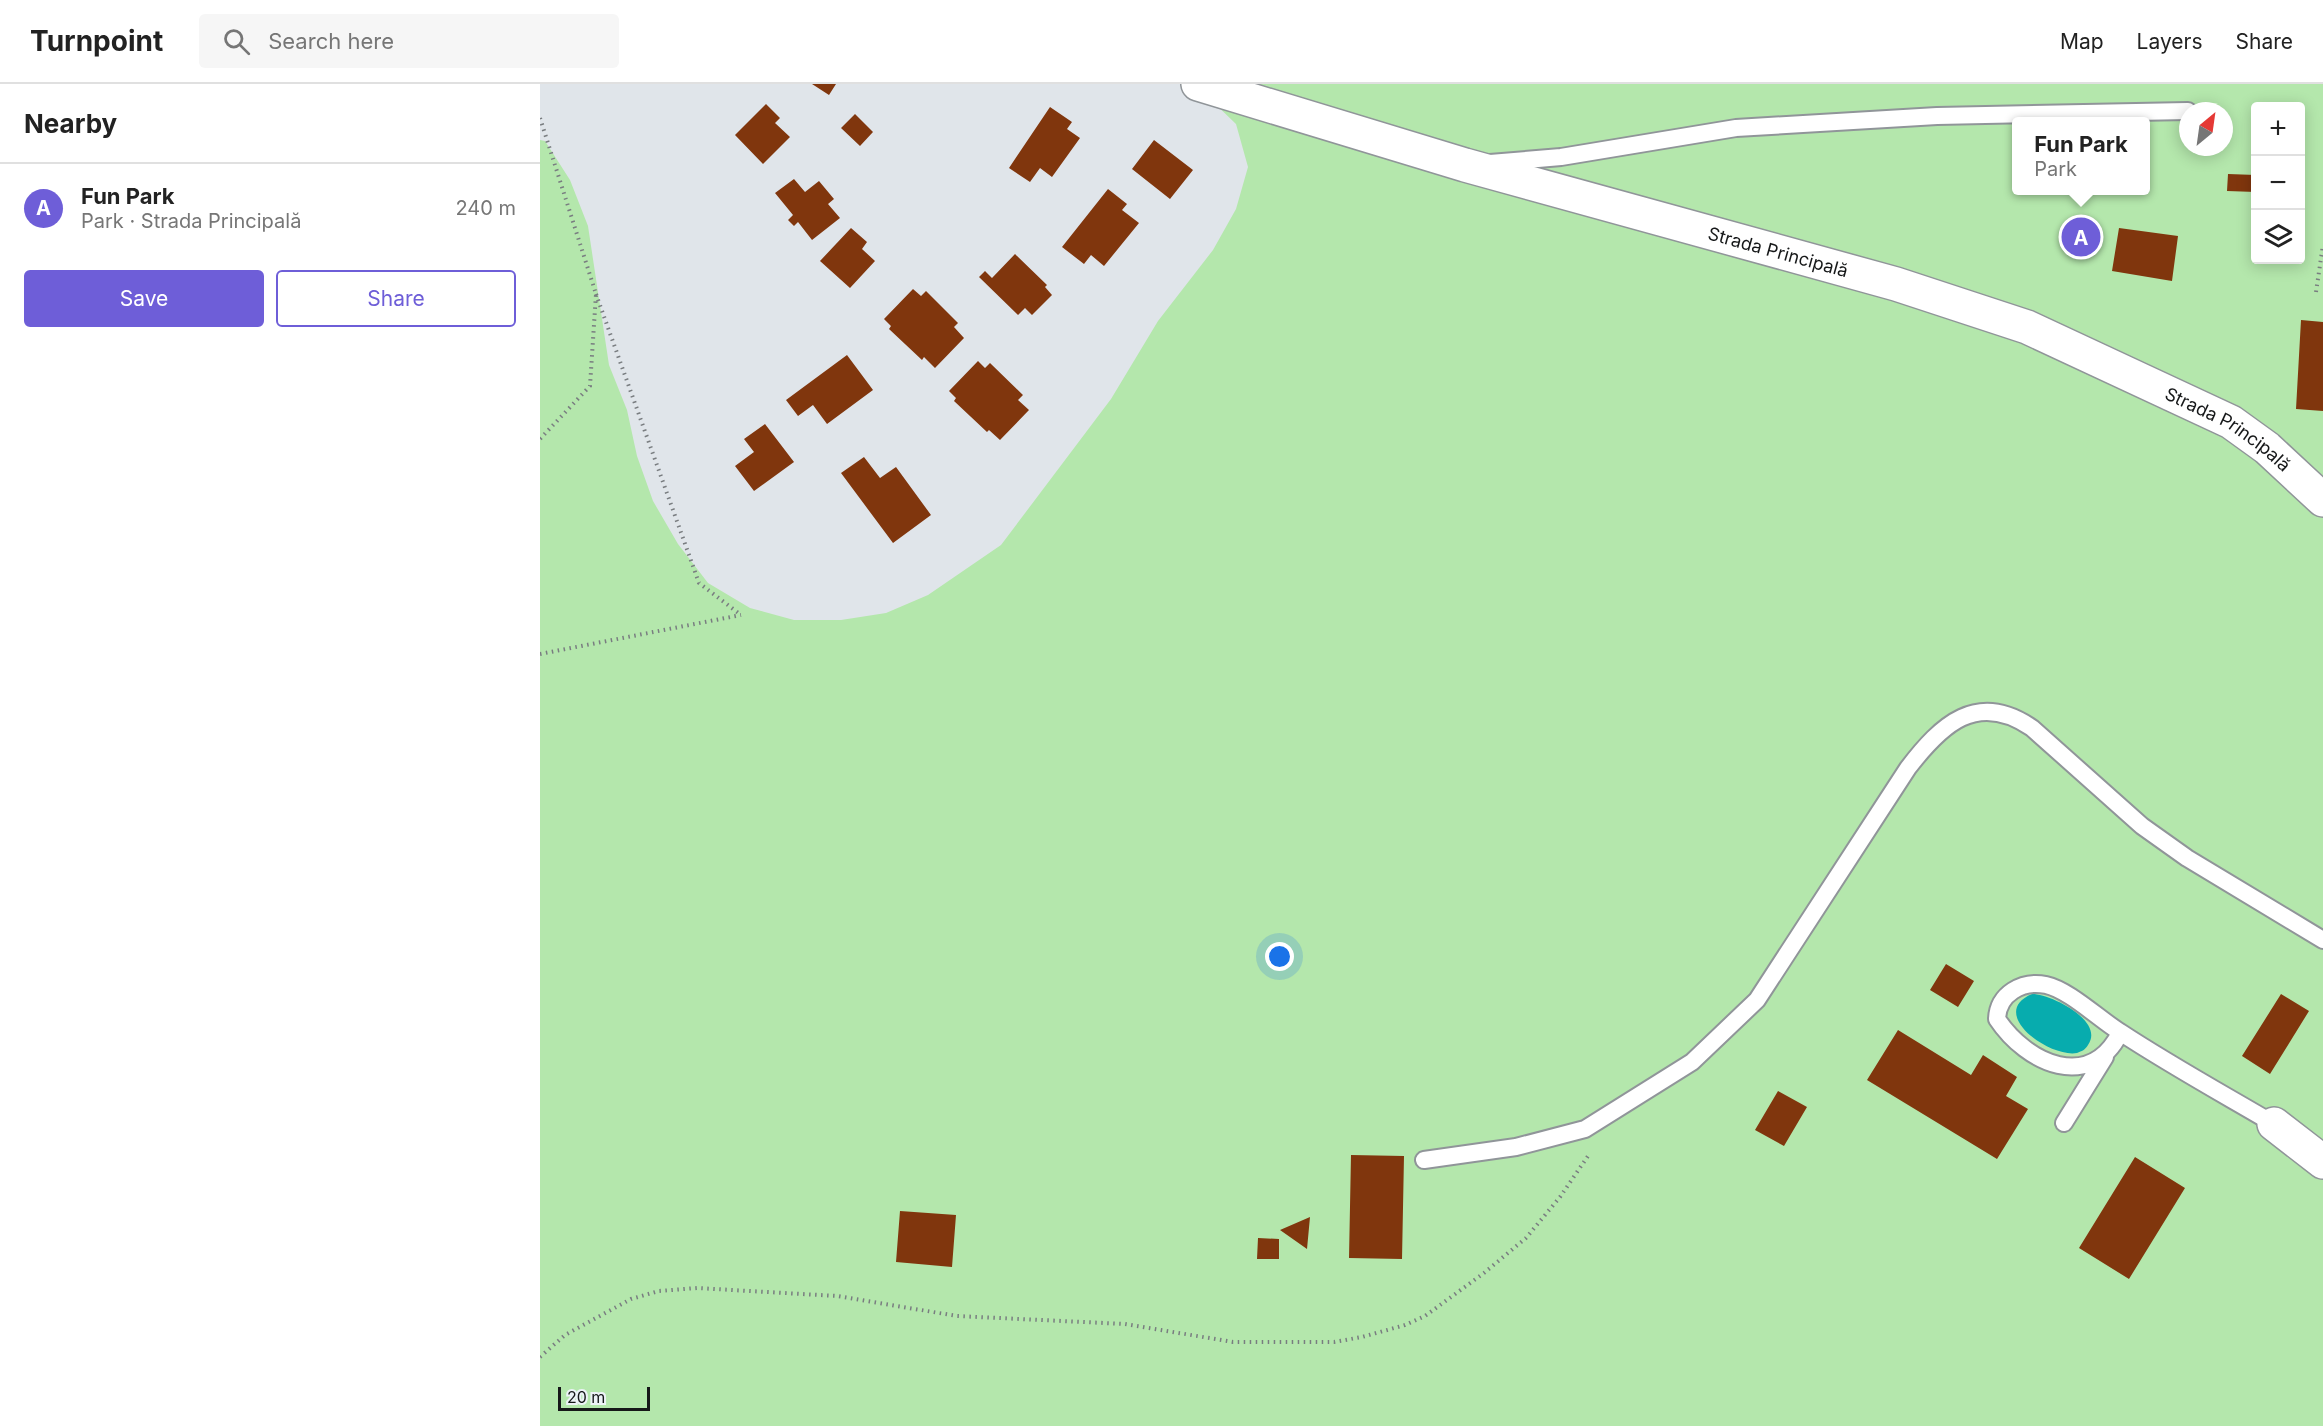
<!DOCTYPE html>
<html lang="en">
<head>
<meta charset="utf-8">
<style>
	:root { --surface:#fff; --page:#f6f6f6; --text:#222; --muted:#767676; --line:#e0e0e0; --accent:#6e5ed8 }
	body { margin:0; font-family:Inter,sans-serif; background:var(--page); color:var(--text) }
	.controls { position:absolute; right:18px; top:18px; display:grid; overflow:hidden; border-radius:6px; box-shadow:0 3px 15px #0003 }
	.controls button { width:54px; height:54px; display:grid; place-items:center; padding:0; border:0; border-bottom:2px solid var(--line); background:var(--surface); color:var(--text); font:30px sans-serif }
	.compass { position:absolute; left:1639px; top:18px; width:54px; height:54px; border-radius:50%; background:var(--surface); box-shadow:0 3px 15px #0003; rotate:29deg }
	.scale { position:absolute; left:18px; bottom:15px; width:92px; box-sizing:border-box; padding-left:6px; border:3px solid #161819; border-top:0; font-size:16px; line-height:21px; white-space:nowrap; color:#161819; -webkit-text-stroke:4px #edf3f7; paint-order:stroke }
	.you { position:absolute; left:740px; top:873px; width:21px; height:21px; margin:-15px; border:4px solid #fff; border-radius:50%; background:#1a73e8; box-shadow:0 0 0 9px #1a73e833 }
	.badge { display:grid; place-items:center; width:39px; height:39px; border-radius:50%; background:var(--accent); color:#fff; font-size:20px; font-weight:700 }
	.pin { position:absolute; translate:-50% -50%; border:3px solid #fff; box-shadow:0 2px 6px #0006 }
	.popup { position:absolute; left:1472px; top:33px; width:138px; height:78px; box-sizing:border-box; display:grid; place-content:center; border-radius:6px; background:var(--surface); filter:drop-shadow(0 2px 4px #0005); font-size:20px; white-space:nowrap; color:var(--muted) }
	.popup b { font-size:22px; color:var(--text) }
	.popup::after { content:''; position:absolute; left:50%; top:100%; margin-left:-12px; border:12px solid transparent; border-top-color:var(--surface) }
	.list { margin:0; padding:0; list-style:none }
	h2 { display:flex; justify-content:space-between; align-items:center; height:78px; margin:0; padding:0 24px; font-size:26px }
	h2 small { font-size:20px; font-weight:400; color:var(--muted) }
	.list li { display:grid; grid-template-columns:39px 1fr auto; gap:18px; align-items:center; box-sizing:border-box; height:90px; padding:0 24px; border-top:2px solid var(--line) }
	.list b { display:block; font-size:22px; white-space:nowrap }
	.list p { margin:0; font-size:20px; white-space:nowrap; color:var(--muted) }
	.list em { font-size:20px; font-style:normal; color:var(--muted) }
	.actions { display:flex; gap:12px; padding:18px 24px }
	.actions a { flex:1; padding:14px 0; border:2px solid var(--accent); border-radius:6px; text-align:center; font-size:21px; color:var(--accent) }
	.actions .main { background:var(--accent); color:#fff }
	.icon { flex:none; width:33px; height:33px; fill:none; stroke:currentColor; stroke-width:2; stroke-linecap:round; stroke-linejoin:round }
	.map { position:relative; flex:none; width:1783px; height:1342px; overflow:hidden }
	header { display:flex; align-items:center; gap:36px; box-sizing:border-box; height:84px; padding:0 30px; background:var(--surface); border-bottom:2px solid var(--line) }
	header strong { font-size:28px }
	nav { display:flex; gap:33px; margin-inline-start:auto; font-size:21px }
	.search { width:420px; height:54px; background:var(--page); display:flex; align-items:center; gap:15px; box-sizing:border-box; padding:0 21px; border-radius:6px; color:var(--muted); font-size:22px }
	main { display:flex }
	aside { flex:1; background:var(--surface) }
	.map>svg:first-child { display:block }
	.green { fill:#b4e7ac; fill-rule:evenodd }
	.water { fill:#07acae }
	.building { fill:#80360d }
	.lines { fill:none; stroke-linecap:round; stroke-linejoin:round }
	.service-casing { stroke:#909599; stroke-width:20 }
	.tertiary-casing { stroke:#909599; stroke-width:36 }
	.path { stroke:#797d80; stroke-width:4; stroke-dasharray:1.5 4.5; stroke-linecap:butt }
	.service { stroke:#fff; stroke-width:16 }
	.tertiary { stroke:#fff; stroke-width:33 }
	.labels { text-anchor:middle; dominant-baseline:central; stroke-width:6; stroke-linejoin:round; paint-order:stroke }
	.street-label { font-size:18px; fill:#161819; stroke:#edf3f7 }
</style>
</head>
<body>
<header>
<strong>Turnpoint</strong>
<div class="search"><svg class="icon" aria-label="search" viewBox="0 0 24 24"><circle cx="10" cy="10" r="6"/><path d="M15 15l6 6"/></svg>Search here</div>
<nav><a>Map</a><a>Layers</a><a>Share</a></nav>
</header>
<main>
<aside>
<h2>Nearby<small></small></h2>
<ul class="list">
<li><span class="badge">A</span><div><b>Fun Park</b><p>Park · Strada Principală</p></div><em>240 m</em></li>
</ul>
<div class="actions"><a class="main">Save</a><a>Share</a></div>
</aside>
<div class="map">
<svg width="1783" height="1342" viewBox="0 0 1783 1342">
	<rect width="100%" height="100%" fill="#e0e5ea"/>
	<!-- green -->
	<path class="green" d="M648,0H1783V1342H0V56L5,57L30,96L48,142L69,281L87,326L97,372L113,417L138,460L168,499L210,524L254,536H301L346,529L388,511L461,461L571,315L618,237L673,166L696,125L708,83L696,40L668,13ZM1716,22H1760V176H1716ZM1648,27H1684V63H1648ZM1476,38H1606V106H1476Z"/>
	<!-- water -->
	<path class="water" d="M1492,910C1511,910 1565,937 1548,961C1545,966 1542,967 1537,969C1509,974 1447,929 1492,910Z"/>
	<!-- building -->
	<path class="building" d="M272,0H296L289,11Z
		M226,20L240,34L235,39L250,53L223,80L195,51Z
		M510,23L532,38L527,45L540,54L512,93L500,84L490,98L469,84Z
		M315,30L333,48L320,62L301,44Z
		M614,56L653,86L630,115L592,85Z
		M1688,90L1716,91V108L1687,107Z
		M254,95L265,108L279,97L294,115L288,120L300,134L272,156L258,138L254,142L248,136L253,131L235,109Z
		M568,105L587,120L582,126L599,139L564,182L551,171L544,180L522,163Z
		M311,144L327,158L322,165L335,177L310,204L280,177Z
		M1579,144L1638,152L1632,197L1572,187Z
		M475,170L507,201L505,203L512,211L492,231L485,224L478,231L439,193L445,187L452,194Z
		M373,205L381,212L386,207L418,239L414,243L424,254L395,284L384,273L382,276L349,245L351,242L344,235Z
		M1761,236L1783,238V327L1756,325Z
		M307,271L333,306L287,340L273,321L258,332L246,316Z
		M438,277L445,284L450,279L483,311L478,316L489,326L460,356L449,346L447,348L414,317L416,314L409,307Z
		M225,340L254,378L214,407L195,382L214,368L204,355Z
		M324,373L340,394L356,383L391,431L353,459L301,389Z
		M1406,880L1434,897L1418,923L1390,906Z
		M1741,910L1769,927L1730,990L1702,972Z
		M1358,946L1431,991L1443,971L1477,993L1466,1012L1488,1025L1457,1075L1327,996Z
		M1238,1007L1267,1023L1244,1062L1215,1046Z
		M811,1071L864,1072L862,1175L809,1174Z
		M1595,1073L1645,1104L1589,1195L1539,1164Z
		M360,1127L416,1131L412,1183L356,1178Z
		M770,1133L767,1165L740,1146Z
		M718,1154L739,1155V1175H717Z"/>
	<g class="lines">
		<!-- service casing -->
		<g class="service-casing">
			<path id="service" d="M950,79L1021,73L1196,44L1397,32L1648,27
				M1580,949C1550,1008 1487,980 1457,935C1458,910 1482,896 1506,901C1529,906 1559,935 1580,948C1630,981 1683,1010 1734,1040
				M1524,1039L1565,973
				M884,1076L976,1063L1045,1045L1152,978L1217,916L1368,684C1401,641 1437,606 1492,644L1602,742L1647,774L1783,856"/>
		</g>
		<!-- tertiary casing -->
		<g class="tertiary-casing">
			<g id="tertiary">
				<path id="s1" d="M658,0L925,81L1356,200L1487,243L1691,338L1727,364L1783,416"/>
				<path d="M1734,1040L1783,1078"/>
			</g>
		</g>
		<!-- path -->
		<path class="path" d="M0,34L56,210L50,302L0,355
			M1776,208L1783,161
			M56,210L159,499L201,531
			M0,570L201,531
			M0,1273L25,1251L91,1215L119,1207L157,1204L297,1212L417,1232L585,1240L693,1258H794L822,1253L865,1241L885,1232L944,1189L986,1154L1020,1113L1050,1069"/>
		<!-- service -->
		<use href="#service" class="service"/>
		<!-- tertiary -->
		<use href="#tertiary" class="tertiary"/>
	</g>
	<g class="labels">
		<!-- street labels -->
		<g class="street-label">
			<text stroke="none"><textPath href="#s1" startOffset="604">Strada Principală</textPath></text>
			<text stroke="none"><textPath href="#s1" startOffset="1090">Strada Principală</textPath></text>
		</g>
	</g>
</svg>
<div class="controls">
<button>+</button>
<button>−</button>
<button><svg class="icon" aria-label="layers" viewBox="0 0 24 24"><path d="M12 4l9 5-9 5-9-5zM3 14l9 5 9-5"/></svg></button>
</div>
<svg class="compass" viewBox="-18 -18 36 36"><path d="M0-13l5 13h-10z" fill="#e53935"/><path d="M0 13l5-13h-10z" fill="#767676"/></svg>
<div class="scale">20 m</div>
<div class="you"></div>
<div class="pin badge" style="left:1541px;top:153px">A</div>
<div class="popup"><b>Fun Park</b>Park</div>
</div>
</main>
</body>
</html>
